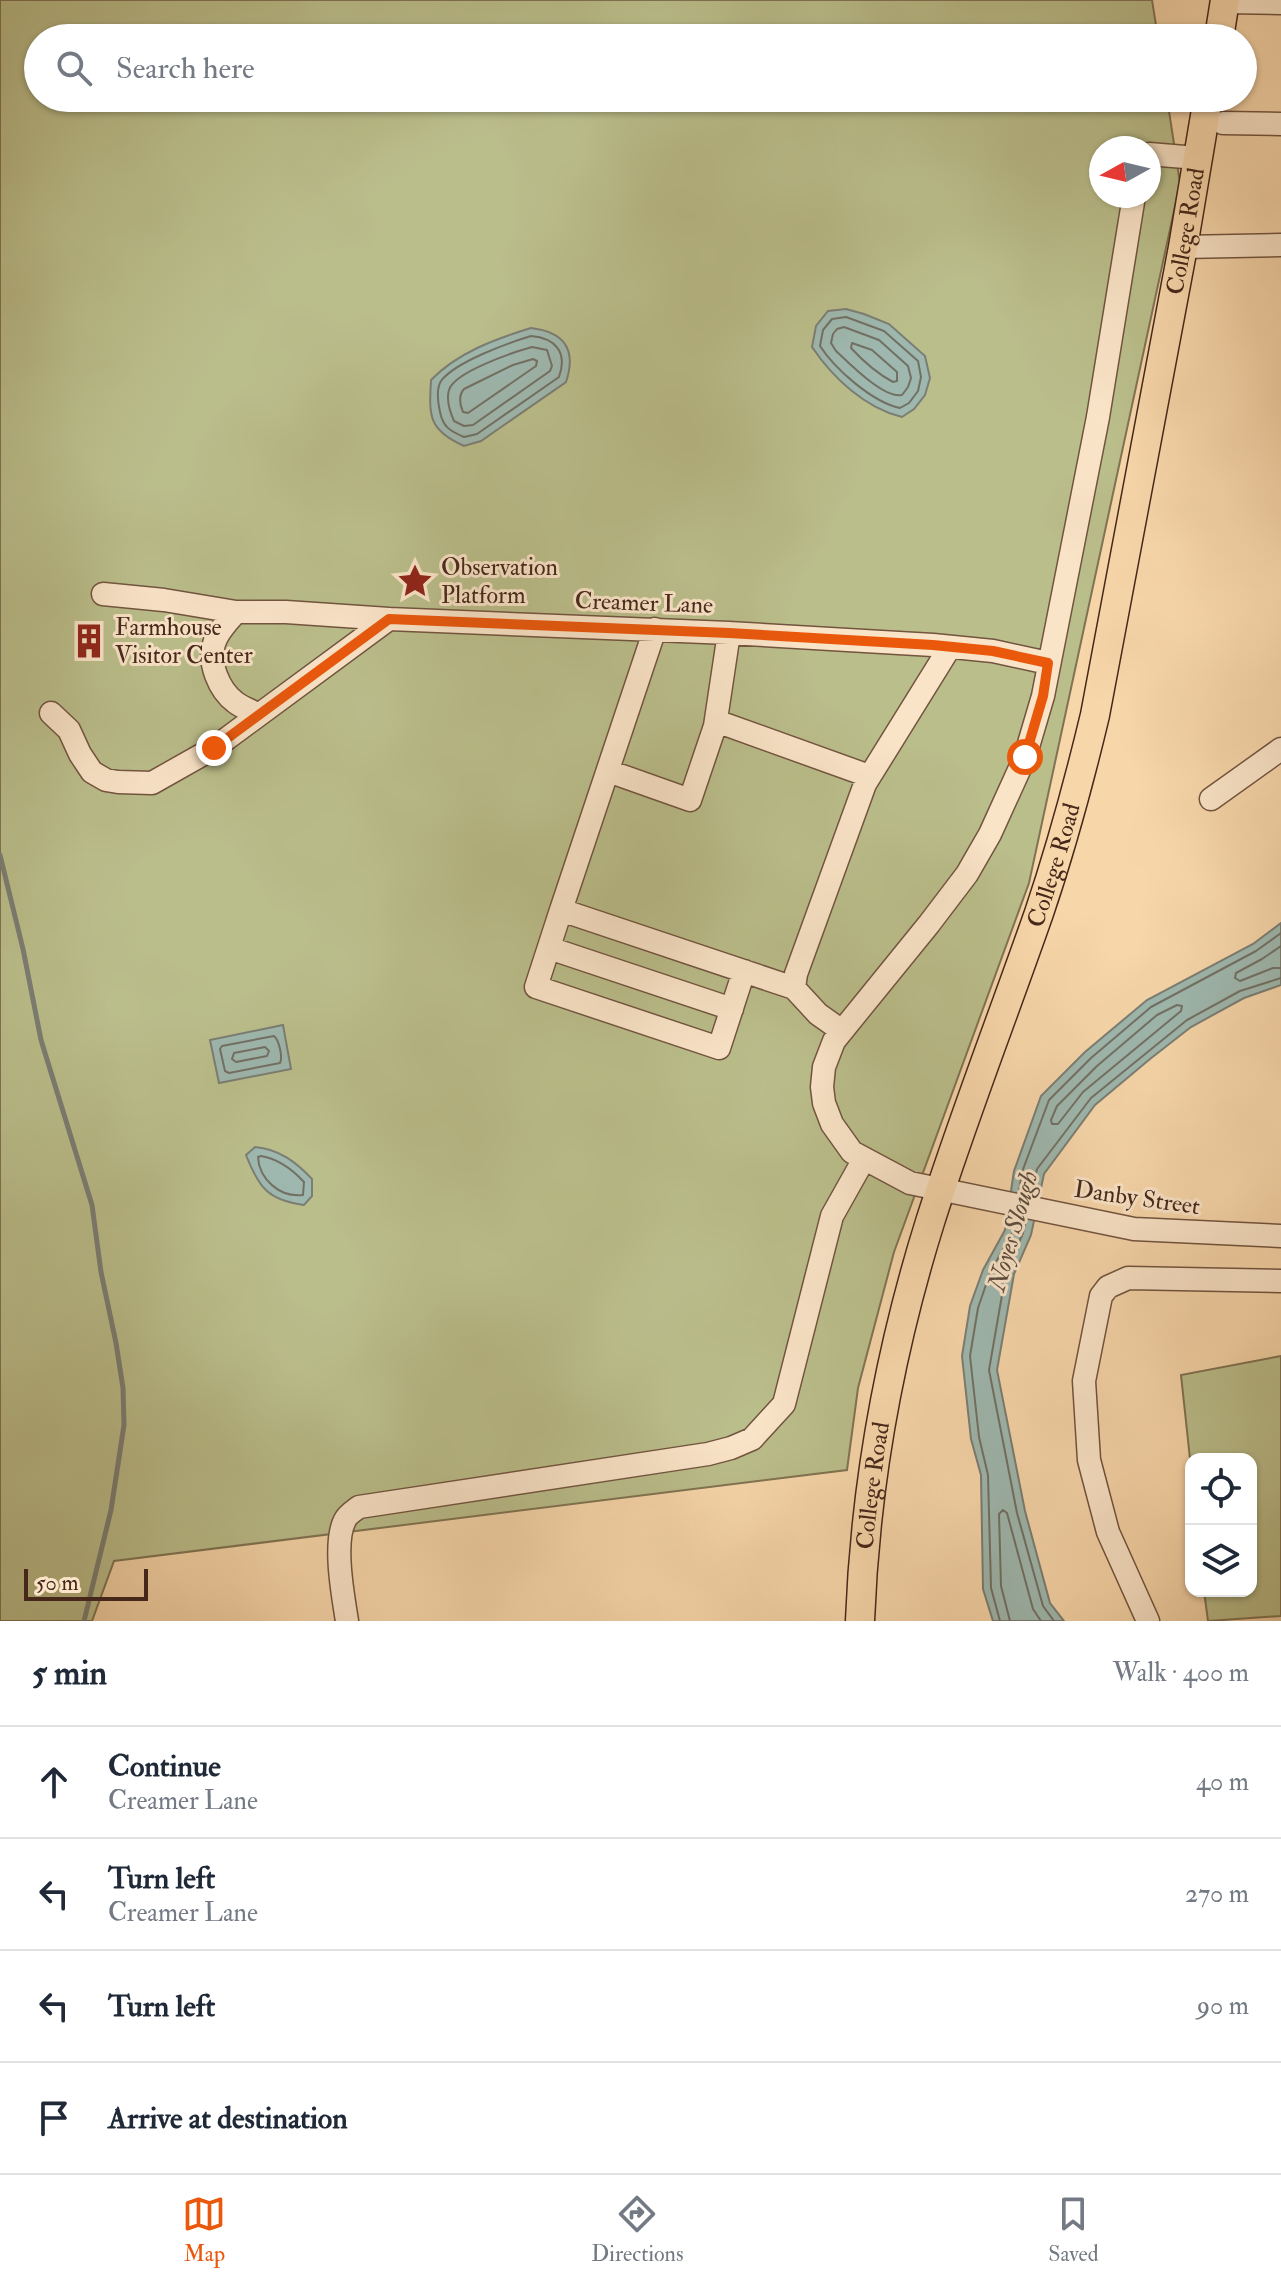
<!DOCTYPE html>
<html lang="en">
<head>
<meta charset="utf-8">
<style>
	:root { --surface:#fff; --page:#f2f2f3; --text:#1f2937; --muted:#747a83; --line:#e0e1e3; --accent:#ea580c }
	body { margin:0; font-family:"IM FELL Double Pica",serif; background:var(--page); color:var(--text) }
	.controls { position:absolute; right:24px; bottom:24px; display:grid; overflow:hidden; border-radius:16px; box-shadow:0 2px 6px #0004 }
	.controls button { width:72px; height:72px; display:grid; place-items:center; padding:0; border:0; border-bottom:2px solid var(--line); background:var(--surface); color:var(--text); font:40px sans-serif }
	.compass { position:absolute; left:1089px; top:136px; width:72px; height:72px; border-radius:50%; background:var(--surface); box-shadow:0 2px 6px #0004; rotate:262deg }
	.scale { position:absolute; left:24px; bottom:20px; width:124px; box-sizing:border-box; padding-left:8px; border:4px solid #46281b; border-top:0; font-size:22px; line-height:28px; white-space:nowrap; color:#46281b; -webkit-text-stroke:6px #fae4c8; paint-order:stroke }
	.stop { position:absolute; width:24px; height:24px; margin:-18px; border:6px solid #ea580c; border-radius:50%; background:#fff }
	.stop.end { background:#ea580c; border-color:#fff; box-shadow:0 2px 8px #0008 }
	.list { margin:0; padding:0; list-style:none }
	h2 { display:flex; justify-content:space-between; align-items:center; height:104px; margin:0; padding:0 32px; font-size:34px }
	h2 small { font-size:26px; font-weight:400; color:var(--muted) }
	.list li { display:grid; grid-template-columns:52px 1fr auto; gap:24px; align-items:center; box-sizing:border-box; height:112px; padding:0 32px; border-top:2px solid var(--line) }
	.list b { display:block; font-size:30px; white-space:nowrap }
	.list p { margin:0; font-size:26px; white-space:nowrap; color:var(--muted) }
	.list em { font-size:26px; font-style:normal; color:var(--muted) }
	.icon { flex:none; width:44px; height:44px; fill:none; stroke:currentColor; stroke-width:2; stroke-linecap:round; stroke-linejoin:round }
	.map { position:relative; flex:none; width:1281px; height:1621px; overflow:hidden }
	.search { position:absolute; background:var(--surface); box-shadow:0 2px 6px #0004; left:24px; right:24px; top:24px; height:88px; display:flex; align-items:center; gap:20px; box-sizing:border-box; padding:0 28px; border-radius:44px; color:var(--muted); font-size:30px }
	.sheet { height:552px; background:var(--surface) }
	nav { display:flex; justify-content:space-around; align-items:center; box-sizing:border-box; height:112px; border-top:2px solid var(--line); background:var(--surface); font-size:22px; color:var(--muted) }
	nav a { display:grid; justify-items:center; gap:4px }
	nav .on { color:var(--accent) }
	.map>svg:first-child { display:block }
	.green { fill:#babe8b; stroke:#807353; stroke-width:2; fill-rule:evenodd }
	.water { fill:#9eb8af; stroke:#7b7e74; stroke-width:2 }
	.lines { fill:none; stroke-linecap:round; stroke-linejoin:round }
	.shore { stroke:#727065; stroke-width:2 }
	.stream { stroke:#7b7e74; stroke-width:5 }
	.minor-casing { stroke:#72543f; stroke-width:25 }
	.major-casing { stroke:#46281b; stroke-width:31 }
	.minor { stroke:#fae4c8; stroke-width:22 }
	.major { stroke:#f7d6aa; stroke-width:28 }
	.route { stroke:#ea580c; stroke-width:10 }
	.labels { text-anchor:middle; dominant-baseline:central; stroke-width:6; stroke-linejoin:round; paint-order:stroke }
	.street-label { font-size:24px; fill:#46281b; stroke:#fae4c8 }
	.poi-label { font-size:24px; fill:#46281b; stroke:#fae4c8; text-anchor:start }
	.water-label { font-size:26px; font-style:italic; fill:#5c4c40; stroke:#fae4c8 }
</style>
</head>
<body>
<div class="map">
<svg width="1281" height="1621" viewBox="0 0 1281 1621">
	<rect width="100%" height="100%" fill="#f7d6aa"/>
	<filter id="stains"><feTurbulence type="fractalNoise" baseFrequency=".0025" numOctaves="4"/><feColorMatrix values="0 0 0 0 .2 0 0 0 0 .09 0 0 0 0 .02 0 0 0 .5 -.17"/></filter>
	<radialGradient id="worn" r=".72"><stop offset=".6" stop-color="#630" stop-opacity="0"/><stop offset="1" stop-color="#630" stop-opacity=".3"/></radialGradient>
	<!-- green -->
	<path class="green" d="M0,0H1152L1158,38H38V98H1167L1180,183L1029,883L894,1252L858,1388L847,1470L114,1561L92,1621H0ZM1101,148H1149V196H1101Z
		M1281,1356V1616L1208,1621L1204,1591H1251V1459H1191V1468L1181,1375Z"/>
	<!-- water -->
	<path class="water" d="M846,309L864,314L889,324L925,356L930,378L925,395L914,409L902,417C865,408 833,378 812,347L816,326L828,311Z
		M531,328C564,332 577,349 566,382L481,441L464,446C428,430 429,416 431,380C457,353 495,339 531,328Z
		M1281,923V985L1244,998L1191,1027L1150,1059L1095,1105L1044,1174L1031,1235L1014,1274L997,1370L1025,1511L1050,1603L1064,1621H993L983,1589L981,1475L971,1439L962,1356L970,1306L983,1270L1005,1230L1014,1171L1041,1096L1085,1052L1147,1000L1253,944Z
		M283,1025L291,1069L219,1083L210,1040Z
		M255,1147C279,1149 296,1162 312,1179V1196L304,1205C268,1200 259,1188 246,1155Z"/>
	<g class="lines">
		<!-- shore -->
		<path class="shore" d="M846,317L884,331L918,361L921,377L918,391L909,403L900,408C872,402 835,369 820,346L823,330L832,319Z
			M844,327L879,340L908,366L911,378L908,387L902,395C884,399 850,364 836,351L831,343L833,334L837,329Z
			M531,336C555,338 568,352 559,377L477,434L464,437C450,431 443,427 440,412C438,403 436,389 441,381C455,362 508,343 531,336Z
			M852,343L872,350L897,372V381L893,382C878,374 863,361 851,348Z
			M532,347L547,350L552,366L550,371L473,425L464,426L454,421C450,412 446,400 449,390C454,372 514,352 532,347Z
			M533,359L537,361L536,366L468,413L463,412C460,405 458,396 464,389L513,365Z
			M1281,946L1262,959L1236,973L1235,978L1240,981L1273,968H1281
			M1177,1005L1182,1006L1181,1011L1083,1092L1058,1124H1052L1051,1120L1057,1106L1097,1066L1157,1015Z
			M274,1036C279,1040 283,1057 280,1063L229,1073L225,1071L220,1049L222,1046Z
			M265,1047L269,1051L267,1056L236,1062L232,1059L234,1053Z
			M261,1156C279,1159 292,1169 304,1182L303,1195C280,1198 259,1179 258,1157Z
			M1019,1192L1022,1172L1049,1100L1091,1058L1151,1007L1256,951L1281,933
			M1031,1195L1037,1169L1091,1098L1187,1020L1240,991L1281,978
			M1026,1220L1023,1233L1006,1272L989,1370L1017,1513L1043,1606L1054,1621
			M1000,1621L991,1588L988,1475L979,1437L970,1356L978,1308L990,1273L1012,1233L1015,1218
			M1010,1621L1001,1586L999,1514L1003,1510L1007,1513L1033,1609L1041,1621"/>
		<!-- stream -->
		<path class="stream" d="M0,855L23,949L41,1040L92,1205L101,1272L116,1343L123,1388L124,1425L111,1510L84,1621"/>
		<!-- minor casing -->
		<g class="minor-casing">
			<path id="minor" d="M1225,2L1281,3
				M1223,123L1281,124
				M1149,154L1197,158
				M1134,196L1098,417L1043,696L1025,757L990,834L967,874L929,924L834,1041L824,1067L822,1087L824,1103L832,1124L852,1152L910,1183L1134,1229L1281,1236
				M1183,247L1281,245
				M103,594L164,600L236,612H286L389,619L729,633L933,645L993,651L1048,663
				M236,612C228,621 217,632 214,644C208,663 219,690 235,702C241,707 250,710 257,714
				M655,629L561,910L794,988
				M51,713L69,730L80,754L92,772L106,780L118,782L152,783L214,748L389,619
				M716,721L869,776
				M608,771L690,800L715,726L729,633
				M1211,799L1281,749
				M561,910L536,987L719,1048L744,971
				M549,948L732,1009
				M842,1031L818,1014L794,988L796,974L865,784L950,647
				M347,1621C343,1596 333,1542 345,1520C347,1515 355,1510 359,1507L708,1454L731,1448L752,1439L784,1404L832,1216L864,1159
				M1148,1621L1108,1532L1089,1460L1084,1381L1101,1296L1108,1287L1128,1278L1281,1281"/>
		</g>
		<!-- major casing -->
		<g class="major-casing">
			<g id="major">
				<path d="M1219,38L1225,0"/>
				<path id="s1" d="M860,1621C865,1487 890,1350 930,1222C963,1118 1003,1016 1039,913C1061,848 1079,782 1095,715L1183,247L1208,98"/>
			</g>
		</g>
		<!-- minor -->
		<use href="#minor" class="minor"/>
		<!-- major -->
		<use href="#major" class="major"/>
	</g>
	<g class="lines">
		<!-- route -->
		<path class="route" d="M214,748L389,619L729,633L933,645L993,651L1048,663L1043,696L1025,757"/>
	</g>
	<!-- icons -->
	<defs>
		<g id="sight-bare" transform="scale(2.76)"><path d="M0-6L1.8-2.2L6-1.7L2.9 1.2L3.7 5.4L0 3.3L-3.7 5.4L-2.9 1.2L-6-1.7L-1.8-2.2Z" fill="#8f2418" stroke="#fae4c8" stroke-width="2.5" paint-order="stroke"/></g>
		<g id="building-bare" transform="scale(2.76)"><path d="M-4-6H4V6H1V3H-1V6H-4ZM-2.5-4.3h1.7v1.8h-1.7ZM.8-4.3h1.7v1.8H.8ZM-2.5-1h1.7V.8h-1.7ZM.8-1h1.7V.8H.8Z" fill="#8f2418" stroke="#fae4c8" stroke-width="2.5" paint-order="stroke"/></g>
	</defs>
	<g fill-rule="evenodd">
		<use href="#sight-bare" x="415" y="581"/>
		<use href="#building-bare" x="89" y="641"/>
	</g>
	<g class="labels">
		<!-- street labels -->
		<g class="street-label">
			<text stroke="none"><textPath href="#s1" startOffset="1432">College Road</textPath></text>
			<text transform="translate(644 603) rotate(2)">Creamer Lane</text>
			<text stroke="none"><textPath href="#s1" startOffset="784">College Road</textPath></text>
			<text transform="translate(1137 1198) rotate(8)">Danby Street</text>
			<text stroke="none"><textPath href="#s1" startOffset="136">College Road</textPath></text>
		</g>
		<!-- poi labels -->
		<g class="poi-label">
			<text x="441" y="567">Observation<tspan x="441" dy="28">Platform</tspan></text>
			<text x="115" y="627">Farmhouse<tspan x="115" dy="28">Visitor Center</tspan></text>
		</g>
		<!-- water labels -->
		<g class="water-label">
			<text transform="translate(1013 1231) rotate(-74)">Noyes Slough</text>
		</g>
	</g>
	<rect width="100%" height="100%" filter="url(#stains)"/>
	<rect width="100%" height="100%" fill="url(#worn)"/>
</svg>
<div class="controls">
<button><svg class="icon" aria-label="locate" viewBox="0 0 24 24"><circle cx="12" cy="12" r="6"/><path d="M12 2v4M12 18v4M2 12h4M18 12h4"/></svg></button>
<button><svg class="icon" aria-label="layers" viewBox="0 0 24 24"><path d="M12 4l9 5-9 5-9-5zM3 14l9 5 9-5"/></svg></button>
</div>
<svg class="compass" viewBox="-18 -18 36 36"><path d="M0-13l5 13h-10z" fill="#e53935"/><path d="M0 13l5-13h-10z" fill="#747a83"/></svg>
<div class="scale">50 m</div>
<div class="stop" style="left:1025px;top:757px"></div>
<div class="stop end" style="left:214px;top:748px"></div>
<div class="search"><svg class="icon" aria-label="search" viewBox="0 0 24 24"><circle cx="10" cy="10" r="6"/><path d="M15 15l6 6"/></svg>Search here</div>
</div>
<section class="sheet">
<h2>5 min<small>Walk · 400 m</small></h2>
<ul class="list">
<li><svg class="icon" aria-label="ahead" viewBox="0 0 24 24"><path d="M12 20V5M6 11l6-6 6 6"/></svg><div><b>Continue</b><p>Creamer Lane</p></div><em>40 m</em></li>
<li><svg class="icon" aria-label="left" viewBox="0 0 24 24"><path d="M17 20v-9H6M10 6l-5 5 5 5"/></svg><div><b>Turn left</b><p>Creamer Lane</p></div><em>270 m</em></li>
<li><svg class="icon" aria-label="left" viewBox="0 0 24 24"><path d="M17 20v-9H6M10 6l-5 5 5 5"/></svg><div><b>Turn left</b></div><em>90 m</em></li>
<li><svg class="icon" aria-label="arrive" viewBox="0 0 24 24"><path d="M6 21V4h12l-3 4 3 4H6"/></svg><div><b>Arrive at destination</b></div></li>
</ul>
</section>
<nav>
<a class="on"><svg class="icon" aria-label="map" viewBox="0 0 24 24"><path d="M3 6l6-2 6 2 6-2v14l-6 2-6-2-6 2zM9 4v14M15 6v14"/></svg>Map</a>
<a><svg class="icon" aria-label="directions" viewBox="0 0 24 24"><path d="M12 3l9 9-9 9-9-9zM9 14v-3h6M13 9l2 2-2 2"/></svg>Directions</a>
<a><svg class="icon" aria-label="saved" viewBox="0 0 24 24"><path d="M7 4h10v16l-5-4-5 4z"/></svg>Saved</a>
</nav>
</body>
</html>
